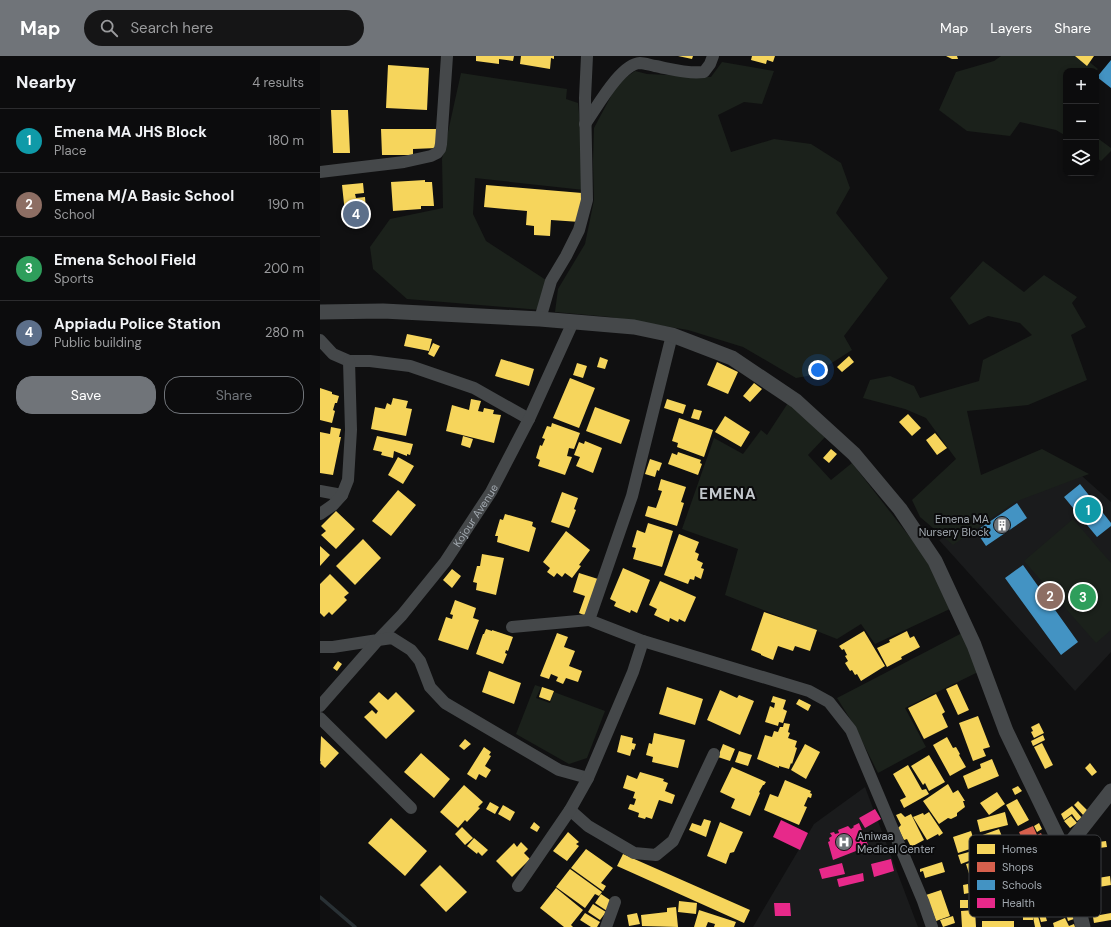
<!DOCTYPE html>
<html lang="en">
<head>
<meta charset="utf-8">
<style>
	:root { --surface:#0c0c0d; --page:#151516; --text:#f1f3f6; --muted:#9a9b9d; --line:#2c2c2e; --accent:#707479 }
	body { margin:0; font-family:"DM Sans",sans-serif; background:var(--page); color:var(--text) }
	.controls { position:absolute; right:12px; top:12px; display:grid; overflow:hidden; border-radius:8px; box-shadow:0 2px 6px #0003 }
	.controls button { width:36px; height:36px; display:grid; place-items:center; padding:0; border:0; border-bottom:1px solid var(--line); background:var(--surface); color:var(--text); font:20px sans-serif }
	.you { position:absolute; left:498px; top:314px; width:14px; height:14px; margin:-10px; border:3px solid #fff; border-radius:50%; background:#1a73e8; box-shadow:0 0 0 6px #1a73e833 }
	.badge { display:grid; place-items:center; width:26px; height:26px; border-radius:50%; background:var(--accent); color:#fff; font-size:13px; font-weight:700 }
	.pin { position:absolute; translate:-50% -50%; border:2px solid #fff; box-shadow:0 1px 4px #0006 }
	.list { margin:0; padding:0; list-style:none }
	h2 { display:flex; justify-content:space-between; align-items:center; height:52px; margin:0; padding:0 16px; font-size:17px }
	h2 small { font-size:13px; font-weight:400; color:var(--muted) }
	.list li { display:grid; grid-template-columns:26px 1fr auto; gap:12px; align-items:center; box-sizing:border-box; height:64px; padding:0 16px; border-top:1px solid var(--line) }
	.list b { display:block; font-size:15px; white-space:nowrap }
	.list p { margin:0; font-size:13px; white-space:nowrap; color:var(--muted) }
	.list em { font-size:13px; font-style:normal; color:var(--muted) }
	.actions { display:flex; gap:8px; padding:12px 16px }
	.actions a { flex:1; padding:9px 0; border:1px solid var(--accent); border-radius:16px; text-align:center; font-size:14px; color:var(--accent) }
	.actions .main { background:var(--accent); color:#fff }
	.icon { flex:none; width:22px; height:22px; fill:none; stroke:currentColor; stroke-width:2; stroke-linecap:round; stroke-linejoin:round }
	.map { position:relative; flex:none; width:791px; height:871px; overflow:hidden }
	header { display:flex; align-items:center; gap:24px; box-sizing:border-box; height:56px; padding:0 20px; background:var(--accent); color:#fff }
	header strong { font-size:19px }
	nav { display:flex; gap:22px; margin-inline-start:auto; font-size:14px }
	.search { width:280px; height:36px; background:var(--page); display:flex; align-items:center; gap:10px; box-sizing:border-box; padding:0 14px; border-radius:22px; color:var(--muted); font-size:15px }
	main { display:flex }
	aside { flex:1; background:var(--surface) }
	.map>svg:first-child { display:block }
	.built { fill:#1a1b1c }
	.green { fill:#1b211b }
	.homes { fill:#f6d55c }
	.shops { fill:#d6604d }
	.schools { fill:#4393c3 }
	.health { fill:#e7298a }
	.lines { fill:none; stroke-linecap:round; stroke-linejoin:round }
	.stream { stroke:#293135; stroke-width:3.5 }
	.minor { stroke:#45484a; stroke-width:12 }
	.tertiary { stroke:#45484a; stroke-width:15 }
	.labels { text-anchor:middle; dominant-baseline:central; stroke-width:4; stroke-linejoin:round; paint-order:stroke }
	.street-label { font-size:11px; fill:#a3aab1; stroke:#0b0b0c }
	.poi-label { font-size:11px; fill:#a3aab1; stroke:#0b0b0c; text-anchor:end }
	.district-label { font-size:15px; font-weight:bold; letter-spacing:1px; fill:#c3c8cd; stroke:#0b0b0c }
	.key { fill:#0b0b0c; stroke:#393b3e; stroke-width:1 }
	.key-label { font-size:11px; fill:#a3aab1 }
</style>
</head>
<body>
<header>
<strong>Map</strong>
<div class="search"><svg class="icon" aria-label="search" viewBox="0 0 24 24"><circle cx="10" cy="10" r="6"/><path d="M15 15l6 6"/></svg>Search here</div>
<nav><a>Map</a><a>Layers</a><a>Share</a></nav>
</header>
<main>
<aside>
<h2>Nearby<small>4 results</small></h2>
<ul class="list">
<li><span class="badge" style="background:#0f9aa8">1</span><div><b>Emena MA JHS Block</b><p>Place</p></div><em>180 m</em></li>
<li><span class="badge" style="background:#8d6e63">2</span><div><b>Emena M/A Basic School</b><p>School</p></div><em>190 m</em></li>
<li><span class="badge" style="background:#2e9e5b">3</span><div><b>Emena School Field</b><p>Sports</p></div><em>200 m</em></li>
<li><span class="badge" style="background:#5c6f8a">4</span><div><b>Appiadu Police Station</b><p>Public building</p></div><em>280 m</em></li>
</ul>
<div class="actions"><a class="main">Save</a><a>Share</a></div>
</aside>
<div class="map">
<svg width="791" height="871" viewBox="0 0 791 871">
	<rect width="100%" height="100%" fill="#101011"/>
	<!-- built -->
	<path class="built" d="M753,412L791,446V596L755,635L619,484Z
		M545,731L598,871H433L494,768Z"/>
	<!-- green -->
	<path class="green" d="M681,0H762L778,13L776,15H746V80L736,74L700,66L690,80L647,75L619,54L636,16L674,5Z
		M402,6L454,15L442,48L424,46L398,59L411,96L454,83L491,88L521,107L530,132L516,157L568,222L524,280L532,294L493,319L476,322L423,291L368,274L290,261L235,256L238,233L265,188L274,144L273,106L274,72L298,27L315,15L327,18L391,21Z
		M141,17L247,33L246,43L258,47L261,78L264,134L155,122L153,158L166,185L229,226L221,254L87,243L53,213L50,191L70,163L123,152L122,103Z
		M776,81L791,92V95L781,105L776,101Z
		M663,205L704,236L724,219L757,241L752,247L766,271L751,279L767,324L708,349L647,355L661,419L722,393L769,418L695,446L633,489L600,461L592,444L636,403L606,362L585,353L543,342L550,324L570,320L594,330L600,342L659,325L663,304L712,279L700,267L668,260L649,269L630,242Z
		M468,347L506,380L488,399L511,424L532,407L607,503L632,552L555,588L541,568L517,583L405,539L418,493L362,473L394,382L423,398L441,374L447,379Z
		M753,463L791,507V574L776,587L704,505Z
		M642,577L658,616L585,652L606,691L558,717L534,669L517,642Z
		M215,629L221,631L216,642L230,647L234,636L285,655L267,702L249,708L196,678Z"/>
	<!-- homes -->
	<path class="homes" d="M156,0H194L193,5L179,3V8L156,5Z
		M201,0H234V3L231,2L230,13L200,8Z
		M358,0H373L372,3Z
		M432,0H455L453,6L447,4L446,8L431,4Z
		M626,0H637L638,3H632Z
		M755,0H774L767,10Z
		M68,9L109,12L107,54L66,52Z
		M11,54H28L30,97H13Z
		M61,73H117V92L93,93V99H62Z
		M105,124V126H112L114,150H101V153L73,155L71,126Z
		M43,127L44,137L35,138L36,142L45,141L46,155L25,157L22,129Z
		M166,129L262,137L260,166L231,164L230,180L214,179V170L206,169L207,155L164,151Z
		M87,278L112,283L109,295L84,290Z
		M113,287L120,290L114,301L108,298Z
		M529,300L534,306L522,316L517,311Z
		M280,301L288,304L285,313L277,311Z
		M181,303L214,313L209,330L175,320Z
		M397,306L418,316L408,338L387,329Z
		M257,307L267,310L263,322L253,319Z
		M250,322L275,332L259,372L233,362Z
		M434,327L442,333L430,346L423,340Z
		M0,332L12,336V338L19,340L17,347H15L13,354L15,355L12,367L0,364Z
		M73,342L88,345L86,352L92,353L86,380L51,373L55,351L65,353L67,347L71,349Z
		M151,343L161,345L158,355L163,356L164,352L174,354L173,358L181,359L174,387L126,375L132,349L149,354Z
		M347,343L366,349L363,358L344,352Z
		M275,351L310,364L301,388L266,375Z
		M374,353L382,355L379,364L371,362Z
		M588,358L601,372L592,380L579,366Z
		M405,360L430,376L421,391L395,376Z
		M359,362L393,374L384,401L357,391L358,387L352,385Z
		M232,367L260,377L254,393L249,392L247,400L252,401L245,419L218,410L220,404L216,402L220,389L222,390L225,383L222,382L227,370L231,371Z
		M11,371L21,373L19,381H21L13,419L0,417V376L10,378Z
		M615,377L627,392L617,399L606,384Z
		M57,380L93,388L90,399L87,398V400L74,395L73,402L61,399L62,396L53,394Z
		M143,380L153,383L150,392L141,389Z
		M265,385L282,392L273,417L256,410L260,401L254,399L259,386L264,388Z
		M511,393L517,398L509,407L503,402Z
		M358,396L381,404L380,407L382,408L378,419L348,408L352,397L357,399Z
		M78,401L94,410L83,428L68,419Z
		M330,403L342,407L339,415L337,414L335,421L325,418Z
		M341,423L366,431L361,446L364,447L357,470L325,460L328,450L336,452L342,435L338,434Z
		M78,434L96,449L71,480L52,465Z
		M242,436L258,442L254,453L256,454L249,472L231,466Z
		M16,455L35,473L16,493L1,479L6,475L1,470Z
		M185,458L213,466L212,470L216,472L209,496L177,486L178,480H175L180,463L183,464Z
		M328,467L353,475L342,511L313,503L316,492L312,491L317,474L325,477Z
		M246,475L270,494L259,509L261,510L252,522L245,517L242,521L237,517L234,521L227,516L230,512L223,506Z
		M359,478L379,486L375,496L379,498L377,504L383,507L381,512L384,513L381,523L375,520L374,524L370,523L368,528L344,519Z
		M43,483L61,502L35,529L16,510Z
		M0,490L10,499L0,510Z
		M162,498L184,502L176,539L156,534L157,527L153,526L157,510H160Z
		M303,512L330,524L317,557L311,554L310,557L294,550L296,546L290,543Z
		M132,513L141,520L132,532L123,524Z
		M259,517L278,523L266,560L259,557L265,540L253,536Z
		M10,518L29,537L24,541L27,544L12,559L9,556L4,561L0,557V528Z
		M340,525L376,541L365,566L359,563L358,566L350,562L349,566L334,559L337,553L329,549Z
		M135,544L156,552L153,562L159,564L148,594L118,584L126,561L132,563L133,559L130,558Z
		M444,556L497,574L490,595L475,590L473,595L458,590L453,604L441,599V598L431,594Z
		M166,573L172,575V574L193,581L188,595L186,594L185,597L187,598L183,608L156,598L163,578H164Z
		M544,575L565,610L541,625L537,618L535,619L532,614L530,615L525,607L528,605L525,600L527,599L524,593L522,594L519,590Z
		M587,575L590,582L594,580L600,591L581,601L582,603L567,611L557,592L570,586L569,584Z
		M237,577L248,581L244,591L255,595L249,610L262,615L258,626L246,622L243,628L236,625L238,621L231,618L229,623L220,620Z
		M18,605L22,608L17,615L13,612Z
		M169,615L201,627L194,648L162,636Z
		M637,628L649,654L638,659L626,633Z
		M222,631L234,635L230,645L219,641Z
		M347,631L383,643L375,669L339,658Z
		M400,634L417,642L419,639L434,645L420,679L387,664Z
		M59,636L68,644L76,636L95,655L66,683L44,661L52,654L56,658L58,655L49,646Z
		M616,638L625,656L622,658L628,671L604,683L588,652Z
		M453,640L466,644L463,653L467,655L463,667L459,666L458,670L445,666L450,650L454,652L455,647L451,646Z
		M479,643L491,649L488,655L476,648Z
		M658,660L670,691L663,693L666,700L653,705L639,667Z
		M464,667L470,668L468,676L470,677L468,682L477,685L475,691L477,692L472,708L471,707L469,713L459,710V712L437,703L445,679L452,681L454,675L458,676L460,671H463Z
		M719,667L724,677L714,682L711,676L713,675L711,671Z
		M334,677L365,684L358,712L332,706L333,701L326,699L329,687L332,688Z
		M301,679L313,682L312,687L316,688L314,694L312,693L310,700L297,696Z
		M723,679L725,684L713,690L711,685Z
		M1,680L19,697L5,712L0,707L1,706L0,705Z
		M627,681L633,692L636,691L640,698L639,699L646,711L630,720L613,689Z
		M145,683L151,688L144,694L139,690Z
		M722,687L733,709L725,713L714,691Z
		M403,688L415,693L410,705L398,701Z
		M485,688L500,696L486,723L471,714Z
		M164,691L171,696L169,699L171,700L165,710L171,714L166,722L159,718L156,724L147,718Z
		M419,695L432,699L428,710L415,706Z
		M101,697L130,723L114,742L84,716Z
		M609,699L625,726L609,735L605,727L603,729L591,710Z
		M672,703L679,720L648,733L643,720L661,712L660,708Z
		M770,707L777,716L772,720L765,712Z
		M588,709L602,734L606,733L609,738L584,752L580,744L586,741L573,718Z
		M412,711L446,726L444,729H443L439,736L440,737L430,760L411,752L415,743L400,736Z
		M320,716L344,723L343,725L348,727L345,735L355,739L352,748L339,744L332,763L326,761L325,763L318,761L319,757L308,753L310,748L314,749L316,743L313,742L315,736L303,732L307,719L317,723Z
		M465,724L491,735L490,737L492,738L491,742L488,741L484,750L487,751L479,769L444,754L450,738L458,741Z
		M628,728L633,737L638,734L645,745H643L645,751L637,757V760L631,763L628,762L619,768L603,745Z
		M144,729L163,746L158,751L160,752L147,766L145,764L138,772L120,756Z
		M698,730L702,735L695,739L692,733Z
		M677,736L685,748L669,759L660,747Z
		M697,743L709,764L698,770L686,749Z
		M758,745L769,756L764,760L754,749Z
		M170,746L179,751L175,758L166,753Z
		M183,749L195,756L190,765L178,758Z
		M752,750L762,762L757,765L752,758L744,764L741,758Z
		M609,756L623,777L619,780L618,778L607,784L593,761L603,757L604,759Z
		M685,756L688,769L660,776L657,764Z
		M581,757L585,761L591,758L604,784L591,791L587,783L584,784L578,772L581,769L576,759Z
		M751,760L757,767L750,772L744,765Z
		M71,762L107,795L85,820L48,787Z
		M384,763L391,765L386,781L369,774L372,767L381,770Z
		M214,766L220,771L217,776L210,772Z
		M400,766L423,776L414,796L410,797L406,808L387,800Z
		M719,767L722,773L717,776L714,770Z
		M142,771L153,782L145,789L135,778Z
		M679,773L683,783L661,791L657,781Z
		M651,775L656,791L638,797L633,781Z
		M248,776L259,786L256,788L259,790L247,805L233,795Z
		M154,782L168,794L162,800L158,796L157,798L147,790Z
		M690,783L692,790L703,787L710,808L651,824L646,808L657,805L658,808L661,807L659,801L641,808L638,799L674,789L679,804L682,803L677,787Z
		M786,785L787,791L779,792L778,786Z
		M201,786L208,793L204,797L210,803L192,821L176,805L194,787L197,791Z
		M266,793L293,812L281,827L286,830L283,835L251,812Z
		M303,798L430,854L424,867L297,810Z
		M622,806L625,816L605,822L603,815L600,816V813Z
		M120,809L147,836L126,856L100,829Z
		M250,813L282,836L279,840L275,838L265,852L236,831Z
		M790,820L791,829L779,831L778,822Z
		M648,828L649,837L644,838L643,829Z
		M236,832L263,854L251,869L253,871H244L220,852Z
		M621,834L630,860L616,865L606,839Z
		M281,838L293,846L287,855L275,847Z
		M777,842L780,859L791,857V864L774,867L770,843Z
		M640,844H648V852H640Z
		M359,845L377,847L376,858L358,856Z
		M750,845L754,863L748,865L743,847Z
		M273,848L286,856L280,864L268,856Z
		M356,851L358,871L322,870L321,859L347,856V852Z
		M379,854L416,866L414,871H394L395,868L388,866L386,871H374Z
		M655,854L656,871H642L641,855Z
		M265,857L280,866L277,871H271L260,864Z
		M317,857L320,868L309,870L307,859Z
		M725,858L727,865L721,866L719,859Z
		M713,859V864H703V860Z
		M633,860L635,867L623,871L620,864Z
		M718,860L721,871H715L713,861Z
		M745,862L749,870L754,868L755,871H734L733,867Z
		M662,865H694V871H662Z"/>
	<!-- shops -->
	<path class="shops" d="M713,770L717,779L721,777L732,803L723,807L721,804L713,808L699,776Z"/>
	<!-- schools -->
	<path class="schools" d="M791,4V32L777,21Z
		M760,428L791,467V470L777,481L744,441Z
		M697,447L707,462L666,490L656,475Z
		M703,509L758,586L741,599L685,522Z"/>
	<!-- health -->
	<path class="health" d="M555,753L561,763L545,772L539,762Z
		M461,764L488,777L480,794L453,781Z
		M539,767L548,789L536,794V795L513,804L508,786L510,785L509,782L512,780L510,777L514,776L515,778L519,777L518,774L528,770L531,773L534,771L533,770Z
		M571,803L574,815L554,821L551,808Z
		M522,807L525,818L502,823L499,813Z
		M543,817L544,825L519,831L517,823Z
		M454,847H470L471,860H455Z"/>
	<g class="lines">
		<!-- stream -->
		<path class="stream" d="M0,841L35,871"/>
		<!-- minor -->
		<g class="minor">
			<path d="M265,68C276,53 300,8 320,7C324,7 330,9 335,10C351,13 368,18 384,16L390,8L393,0"/>
			<path d="M0,116L84,106L111,100L117,97L120,93L121,88L127,0"/>
			<path d="M220,263L231,225L246,200L259,174L267,144L265,42L267,0"/>
			<path d="M0,284L13,298L29,305H50L90,310L154,332L209,363"/>
			<path d="M0,435L22,439"/>
			<path d="M0,458L13,449L22,439L28,424L31,374L29,305"/>
			<path d="M192,571L269,564"/>
			<path d="M323,585L269,564L312,440L352,279"/>
			<path id="s1" d="M0,591H13L58,584L82,559L125,506L171,436L209,363L253,266"/>
			<path d="M0,650L58,584L72,582L91,594L100,605L110,631L125,647L239,714L268,722"/>
			<path d="M0,662L91,752"/>
			<path d="M250,754L268,770L314,797L336,799L353,785L394,698"/>
			<path d="M198,830L250,754L268,722L313,616L323,585L489,635L509,646L531,674L603,845L612,871"/>
			<path d="M286,871L295,846"/>
		</g>
		<!-- tertiary -->
		<path class="tertiary" d="M0,256L63,255L220,263L314,271L352,279L412,302L476,345L534,398L580,453L615,505L654,589L686,675L744,795L763,871
			M744,795L791,735"/>
	</g>
	<!-- icons -->
	<defs>
		<g id="building-disc" transform="scale(0.9)"><circle r="9.5" fill="#707479" stroke="#0b0b0c"/><path d="M-4-6H4V6H1V3H-1V6H-4ZM-2.5-4.3h1.7v1.8h-1.7ZM.8-4.3h1.7v1.8H.8ZM-2.5-1h1.7V.8h-1.7ZM.8-1h1.7V.8H.8Z" fill="#fff"/></g>
		<g id="hospital-disc" transform="scale(0.9)"><circle r="9.5" fill="#707479" stroke="#0b0b0c"/><path d="M-5-5h3v3.5h4V-5h3V5h-3V1.5h-4V5h-3Z" fill="#fff"/></g>
	</defs>
	<g fill-rule="evenodd">
		<use href="#building-disc" x="682" y="469"/>
		<use href="#hospital-disc" x="524" y="786"/>
	</g>
	<g class="labels">
		<!-- street labels -->
		<g class="street-label">
			<text stroke="none"><textPath href="#s1" startOffset="217">Kojour Avenue</textPath></text>
		</g>
		<!-- poi labels -->
		<g class="poi-label">
			<text x="669" y="463">Emena MA<tspan x="669" dy="13">Nursery Block</tspan></text>
			<text x="537" y="780" text-anchor="start">Aniwaa<tspan x="537" dy="13">Medical Center</tspan></text>
		</g>
		<!-- district labels -->
		<g class="district-label">
			<text x="408" y="438">EMENA</text>
		</g>
	</g>
	<!-- legend -->
	<rect x="649" y="779" width="132" height="82" rx="6" class="key"/>
	<rect x="657" y="788" width="18" height="10" fill="#f6d55c"/>
	<rect x="657" y="806" width="18" height="10" fill="#d6604d"/>
	<rect x="657" y="824" width="18" height="10" fill="#4393c3"/>
	<rect x="657" y="842" width="18" height="10" fill="#e7298a"/>
	<g class="key-label">
		<text x="682" y="797">Homes</text>
		<text x="682" y="815">Shops</text>
		<text x="682" y="833">Schools</text>
		<text x="682" y="851">Health</text>
	</g>
</svg>
<div class="controls">
<button>+</button>
<button>−</button>
<button><svg class="icon" aria-label="layers" viewBox="0 0 24 24"><path d="M12 4l9 5-9 5-9-5zM3 14l9 5 9-5"/></svg></button>
</div>
<div class="you"></div>
<div class="pin badge" style="left:768px;top:454px;background:#0f9aa8">1</div>
<div class="pin badge" style="left:730px;top:540px;background:#8d6e63">2</div>
<div class="pin badge" style="left:763px;top:541px;background:#2e9e5b">3</div>
<div class="pin badge" style="left:36px;top:158px;background:#5c6f8a">4</div>
</div>
</main>
</body>
</html>
